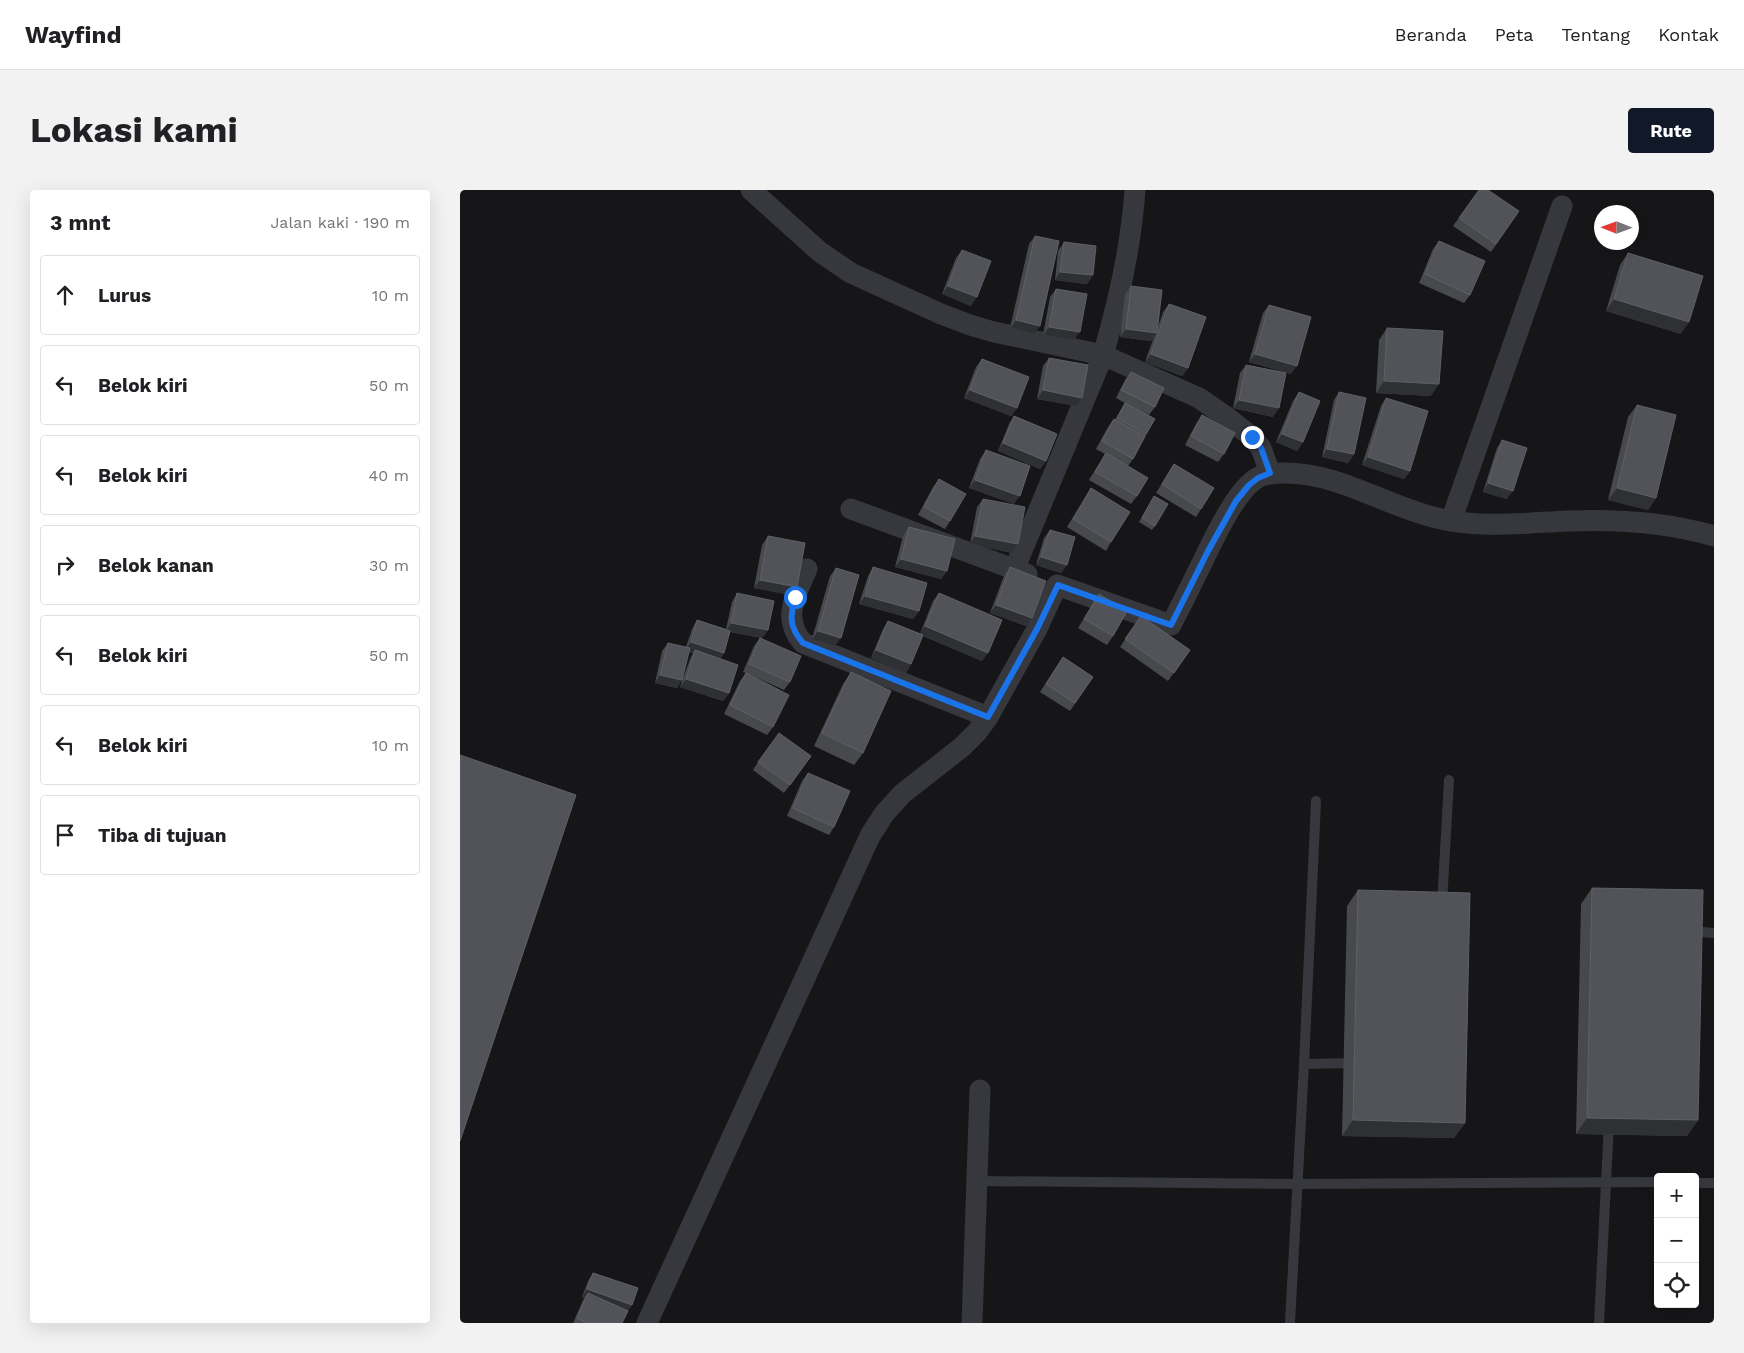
<!DOCTYPE html>
<html lang="id">
<head>
<meta charset="utf-8">
<style>
	:root { --surface:#fff; --page:#f2f2f2; --text:#202124; --muted:#757577; --line:#e0e0e0; --accent:#111827 }
	body { margin:0; font-family:"Work Sans",sans-serif; background:var(--page); color:var(--text) }
	.controls { position:absolute; right:15px; bottom:15px; display:grid; overflow:hidden; border-radius:5px; box-shadow:0 5px 20px #0002 }
	.controls button { width:45px; height:45px; display:grid; place-items:center; padding:0; border:0; border-bottom:1px solid var(--line); background:var(--surface); color:var(--text); font:25px sans-serif }
	.compass { position:absolute; left:1134px; top:15px; width:45px; height:45px; border-radius:50%; background:var(--surface); box-shadow:0 5px 20px #0002; rotate:271deg }
	.stop { position:absolute; width:15px; height:15px; margin:-11px; border:4px solid #1a73e8; border-radius:50%; background:#fff }
	.stop.end { background:#1a73e8; border-color:#fff; box-shadow:0 1px 5px #0008 }
	.list { margin:0; padding:0; list-style:none }
	h2 { display:flex; justify-content:space-between; align-items:center; height:65px; margin:0; padding:0 20px; font-size:21px }
	h2 small { font-size:16px; font-weight:400; color:var(--muted) }
	.list li { display:grid; grid-template-columns:32px 1fr auto; gap:15px; align-items:center; box-sizing:border-box; height:80px; margin:0 10px 10px; padding:0 10px; border:1px solid var(--line); border-radius:5px }
	.list b { display:block; font-size:19px; white-space:nowrap }
	.list em { font-size:16px; font-style:normal; color:var(--muted) }
	.icon { flex:none; width:28px; height:28px; fill:none; stroke:currentColor; stroke-width:2; stroke-linecap:round; stroke-linejoin:round }
	.map { position:relative; flex:none; width:1254px; height:1133px; overflow:hidden; border-radius:5px }
	header { display:flex; align-items:center; gap:30px; box-sizing:border-box; height:70px; padding:0 25px; background:var(--surface); border-bottom:1px solid var(--line) }
	header strong { font-size:24px }
	nav { display:flex; gap:28px; margin-inline-start:auto; font-size:18px }
	.intro { display:flex; align-items:center; justify-content:space-between; box-sizing:border-box; height:120px; padding:0 30px }
	h1 { margin:0; font-size:35px }
	.button { padding:12px 22px; border-radius:5px; background:var(--accent); color:#fff; font-size:18px; font-weight:700 }
	main { display:flex; gap:30px; padding:0 30px }
	aside { flex:1; background:var(--surface); border-radius:5px; box-shadow:0 5px 20px #0002 }
	.map>svg:first-child { display:block }
	.lines { fill:none; stroke-linecap:round; stroke-linejoin:round }
	.service { stroke:#37383d; stroke-width:10 }
	.minor { stroke:#37383d; stroke-width:21 }
	.wall { fill:#47494d }
	.shaded-wall { fill:#2f3033 }
	.building { fill:#525359; stroke:#5f6168 }
	.route { stroke:#1a73e8; stroke-width:6 }
</style>
</head>
<body>
<header>
<strong>Wayfind</strong>
<nav><a>Beranda</a><a>Peta</a><a>Tentang</a><a>Kontak</a></nav>
</header>
<div class="intro"><h1>Lokasi kami</h1><a class="button">Rute</a></div>
<main>
<aside>
<h2>3 mnt<small>Jalan kaki · 190 m</small></h2>
<ul class="list">
<li><svg class="icon" aria-label="ahead" viewBox="0 0 24 24"><path d="M12 20V5M6 11l6-6 6 6"/></svg><div><b>Lurus</b></div><em>10 m</em></li>
<li><svg class="icon" aria-label="left" viewBox="0 0 24 24"><path d="M17 20v-9H6M10 6l-5 5 5 5"/></svg><div><b>Belok kiri</b></div><em>50 m</em></li>
<li><svg class="icon" aria-label="left" viewBox="0 0 24 24"><path d="M17 20v-9H6M10 6l-5 5 5 5"/></svg><div><b>Belok kiri</b></div><em>40 m</em></li>
<li><svg class="icon" aria-label="right" viewBox="0 0 24 24"><path d="M7 20v-9h11M14 6l5 5-5 5"/></svg><div><b>Belok kanan</b></div><em>30 m</em></li>
<li><svg class="icon" aria-label="left" viewBox="0 0 24 24"><path d="M17 20v-9H6M10 6l-5 5 5 5"/></svg><div><b>Belok kiri</b></div><em>50 m</em></li>
<li><svg class="icon" aria-label="left" viewBox="0 0 24 24"><path d="M17 20v-9H6M10 6l-5 5 5 5"/></svg><div><b>Belok kiri</b></div><em>10 m</em></li>
<li><svg class="icon" aria-label="arrive" viewBox="0 0 24 24"><path d="M6 21V4h12l-3 4 3 4H6"/></svg><div><b>Tiba di tujuan</b></div></li>
</ul>
</aside>
<div class="map">
<svg width="1254" height="1133" viewBox="0 0 1254 1133">
	<rect width="100%" height="100%" fill="#161618"/>
	<g class="lines">
		<!-- service -->
		<path class="service" d="M982,714L989,590
			M1230,741L1254,743
			M844,874L856,611
			M516,991L837,994L1198,992
			M1235,993H1254
			M830,1133L844,874L895,873
			M1139,1133L1149,932"/>
		<!-- minor -->
		<path class="minor" d="M291,0L360,62L391,83L481,124L510,135L534,142L643,165C659,111 671,56 675,0
			M391,319L567,384
			M991,331L1102,16
			M347,379C336,405 321,428 343,453L528,527
			M554,380L643,165L739,208L768,228L792,247L801,258L810,283
			M187,1133L410,646L424,624L442,604L502,557L517,542L528,527L577,439L597,395L711,435C718,421 726,406 733,391C747,365 773,300 799,287C808,283 816,283 825,283C878,283 922,314 973,327C1017,339 1063,333 1108,331C1158,329 1206,332 1254,346
			M512,1133L520,900"/>
	</g>
	<!-- wall -->
	<path class="wall" d="M1019,0L1059,21L1031,62L993,36Z
		M575,46L574,144L550,138L569,54Z
		M979,51L1010,105L1004,113L959,93L973,59Z
		M604,52L633,85L627,94L595,90L598,61Z
		M502,60L511,116L482,104L496,68Z
		M1168,63L1221,144L1146,121L1160,75Z
		M671,96L698,137L703,122L709,114L728,178L722,186L685,172L694,147L691,151L660,147L665,104Z
		M596,99L614,150L583,145L590,107Z
		M809,115L831,184L789,172L803,123Z
		M927,138L971,206L916,203L919,150Z
		M589,168L617,216L577,209L583,176Z
		M522,169L557,218L551,226L504,208L516,177Z
		M786,175L813,227L773,218L780,183Z
		M671,182L695,217L689,225L676,218L695,229L673,269L668,276L677,306L671,314L629,290L645,264L636,259L648,237L654,229L655,230L665,213L656,208L665,190Z
		M839,202L843,252L837,261L816,252L833,211Z
		M879,202L894,264L888,273L862,267L874,210Z
		M926,208L950,281L944,289L902,275L921,216Z
		M1177,215L1196,308L1188,320L1148,310L1168,227Z
		M742,225L764,264L758,272L725,255L736,234Z
		M554,226L586,271L580,279L538,261L549,234Z
		M1042,250L1047,309L1023,302L1037,258Z
		M526,260L554,314L509,298L520,269Z
		M714,274L741,319L736,327L696,303Z
		M479,289L490,331L485,339L458,325L473,297Z
		M631,298L651,352L646,361L607,337Z
		M694,306L695,336L692,340L679,332Z
		M523,309L558,354L552,363L510,354L517,317Z
		M449,337L487,381L481,389L435,377L443,346Z
		M590,340L607,375L601,383L576,375L584,348Z
		M308,346L331,405L294,398L302,355Z
		M413,377L459,421L453,429L399,414L408,386Z
		M550,377L572,428L566,436L530,423L544,386Z
		M376,378L375,456L352,449L370,386Z
		M277,403L308,440L302,448L270,442L264,463L260,469L269,503L263,511L220,497L230,469L233,463L229,462L222,490L217,498L195,493L202,461L208,453L226,457L232,439L237,430L266,439L272,412Z
		M479,403L522,471L463,446L451,474L446,483L411,468L423,439L428,431L460,444L473,411Z
		M639,404L653,446L647,455L618,438Z
		M681,426L730,460L708,491L660,457Z
		M300,448L330,492L324,500L288,484L313,537L307,545L264,524L280,491L286,483L283,482L294,456Z
		M603,467L633,487L610,521L580,502Z
		M391,482L403,563L394,575L354,556L383,494Z
		M351,566L324,603L293,580L298,572Z
		M348,583L374,637L369,645L327,626L342,591Z
		M1132,698L1238,930L1227,946L1116,944L1121,714Z
		M898,700L1005,933L994,948L882,946L887,716Z
		M133,1083L172,1115L167,1122L162,1133H113L124,1108L122,1107L128,1091Z"/>
	<!-- shaded-wall -->
	<path class="shaded-wall" d="M600,82L633,85L627,94L595,90Z
		M488,96L517,107L511,116L482,104Z
		M1154,109L1229,132L1221,144L1146,121Z
		M556,130L580,136L574,144L550,138Z
		M589,137L620,142L614,150L583,145Z
		M666,139L697,143L691,151L660,147Z
		M691,164L728,178L722,186L685,172Z
		M795,164L837,176L831,184L789,172Z
		M924,191L979,194L971,206L916,203Z
		M510,200L557,218L551,226L504,208Z
		M583,200L622,208L617,216L577,209Z
		M779,210L819,218L813,227L773,218Z
		M822,244L843,252L837,261L816,252Z
		M543,253L586,271L580,279L538,261Z
		M867,259L894,264L888,273L862,267Z
		M908,267L950,281L944,289L902,275Z
		M515,290L560,306L554,314L509,298Z
		M1028,293L1053,301L1047,309L1023,302Z
		M1157,298L1196,308L1188,320L1148,310Z
		M515,346L558,354L552,363L510,354Z
		M581,367L607,375L601,383L576,375Z
		M441,369L487,381L481,389L435,377Z
		M300,390L337,397L331,405L294,398Z
		M405,406L459,421L453,429L399,414Z
		M536,415L572,428L566,436L530,423Z
		M271,433L308,440L302,448L266,441Z
		M465,436L528,463L522,471L459,444Z
		M358,441L381,448L375,456L352,449Z
		M231,452L264,463L258,471L235,460L233,463L225,460Z
		M416,460L451,474L446,483L411,468Z
		M200,485L222,490L217,498L195,493Z
		M226,489L269,503L263,511L220,497Z
		M1127,928L1238,930L1227,946L1116,944Z
		M893,930L1005,933L994,948L882,946Z
		M127,1099L172,1115L166,1123L128,1103L124,1108L122,1107Z"/>
	<!-- building -->
	<path class="building" d="M1019,0H1028L1059,21L1036,54L999,28Z
		M575,46L599,51L580,136L556,130Z
		M979,51L1025,71L1010,105L965,84Z
		M604,52L636,56L633,85L600,82Z
		M502,60L531,71L517,107L488,96Z
		M1168,63L1243,86L1229,132L1154,109Z
		M671,96L702,100L697,143L666,139Z
		M596,99L627,104L620,142L589,137Z
		M709,114L746,127L728,178L691,164Z
		M809,115L851,127L837,176L795,164Z
		M927,138L983,141L979,194L924,191Z
		M589,168L628,175L622,208L583,200Z
		M522,169L569,187L557,218L510,200Z
		M786,175L826,183L819,218L779,210Z
		M671,182L704,198L695,217L661,200Z
		M839,202L860,211L843,252L822,244Z
		M879,202L906,208L894,264L867,259Z
		M926,208L968,221L950,281L908,267Z
		M665,213L695,229L686,244L657,228Z
		M1177,215L1216,225L1196,308L1157,298Z
		M742,225L775,243L764,264L731,246Z
		M554,226L597,244L586,271L543,253Z
		M654,229L685,246L673,269L642,251Z
		M1042,250L1067,258L1053,301L1028,293Z
		M526,260L570,276L560,306L515,290Z
		M646,263L688,288L677,306L635,282Z
		M714,274L754,298L741,319L702,294Z
		M479,289L506,304L490,331L464,317Z
		M631,298L670,322L651,352L613,329Z
		M694,306L708,314L695,336L682,328Z
		M523,309L565,317L558,354L515,346Z
		M449,337L495,349L487,381L441,369Z
		M590,340L615,347L607,375L581,367Z
		M308,346L345,353L337,397L300,390Z
		M413,377L467,393L459,421L405,406Z
		M550,377L586,391L572,428L536,415Z
		M376,378L399,385L381,448L358,441Z
		M277,403L314,411L308,440L271,433Z
		M479,403L542,430L528,463L465,436Z
		M639,404L667,421L653,446L624,429Z
		M681,426L730,460L714,483L665,449Z
		M237,430L270,441L264,463L231,452Z
		M428,431L463,445L451,474L416,460Z
		M300,448L341,466L330,492L289,474Z
		M208,453L230,458L222,490L200,485Z
		M235,460L278,475L269,503L226,489Z
		M603,467L633,487L615,513L586,494Z
		M391,482L431,501L403,563L362,543Z
		M286,483L329,505L313,537L270,515Z
		M319,543L351,566L330,595L298,572Z
		M0,565L116,605L0,951Z
		M348,583L390,601L374,637L333,618Z
		M1132,698L1243,700L1238,930L1127,928Z
		M898,700L1010,703L1005,933L893,930Z
		M133,1083L178,1098L172,1115L127,1099Z
		M128,1103L168,1121L162,1133H127L117,1128Z"/>
	<g class="lines">
		<!-- route -->
		<path class="route" d="M335,407C330,427 329,437 343,453L528,527L577,439L598,395L711,435L748,361L776,311L789,295L798,288L810,283L801,258L792,247"/>
	</g>
</svg>
<div class="controls">
<button>+</button>
<button>−</button>
<button><svg class="icon" aria-label="locate" viewBox="0 0 24 24"><circle cx="12" cy="12" r="6"/><path d="M12 2v4M12 18v4M2 12h4M18 12h4"/></svg></button>
</div>
<svg class="compass" viewBox="-18 -18 36 36"><path d="M0-13l5 13h-10z" fill="#e53935"/><path d="M0 13l5-13h-10z" fill="#757577"/></svg>
<div class="stop" style="left:335px;top:407px"></div>
<div class="stop end" style="left:792px;top:247px"></div>
</div>
</main>
</body>
</html>
